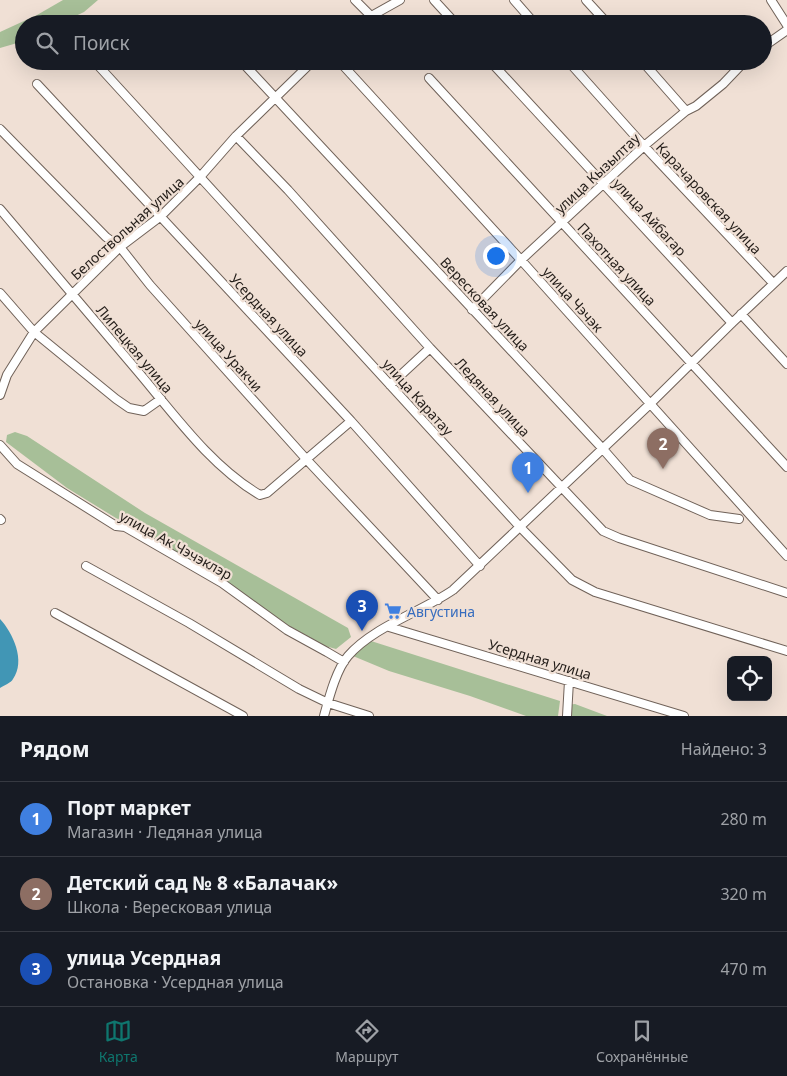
<!DOCTYPE html>
<html lang="ru">
<head>
<meta charset="utf-8">
<style>
	:root { --surface:#171b24; --page:#242831; --text:#f1f3f6; --muted:#9ea1a6; --line:#363941; --accent:#0f766e }
	body { margin:0; font-family:"Noto Sans",sans-serif; background:var(--page); color:var(--text) }
	.controls { position:absolute; right:15px; bottom:15px; display:grid; overflow:hidden; border-radius:8px; box-shadow:0 5px 20px #0002 }
	.controls button { width:45px; height:45px; display:grid; place-items:center; padding:0; border:0; border-bottom:1px solid var(--line); background:var(--surface); color:var(--text); font:25px sans-serif }
	.you { position:absolute; left:495px; top:255px; width:18px; height:18px; margin:-12px; border:4px solid #fff; border-radius:50%; background:#1a73e8; box-shadow:0 0 0 8px #1a73e833 }
	.badge { display:grid; place-items:center; width:32px; height:32px; border-radius:50%; background:var(--accent); color:#fff; font-size:16px; font-weight:700 }
	.pin { position:absolute; translate:-50% -41px; filter:drop-shadow(0 1px 2px #0008) }
	.pin::after { content:''; position:absolute; top:26px; width:18px; height:15px; background:inherit; clip-path:polygon(0 0,100% 0,50% 100%) }
	.list { margin:0; padding:0; list-style:none }
	h2 { display:flex; justify-content:space-between; align-items:center; height:65px; margin:0; padding:0 20px; font-size:21px }
	h2 small { font-size:16px; font-weight:400; color:var(--muted) }
	.list li { display:grid; grid-template-columns:32px 1fr auto; gap:15px; align-items:center; box-sizing:border-box; height:75px; padding:0 20px; border-top:1px solid var(--line) }
	.list b { display:block; font-size:19px; white-space:nowrap }
	.list p { margin:0; font-size:16px; white-space:nowrap; color:var(--muted) }
	.list em { font-size:16px; font-style:normal; color:var(--muted) }
	.icon { flex:none; width:28px; height:28px; fill:none; stroke:currentColor; stroke-width:2; stroke-linecap:round; stroke-linejoin:round }
	.map { position:relative; flex:none; width:787px; height:716px; overflow:hidden }
	.search { position:absolute; background:var(--surface); box-shadow:0 5px 20px #0002; left:15px; right:15px; top:15px; height:55px; display:flex; align-items:center; gap:12px; box-sizing:border-box; padding:0 18px; border-radius:28px; color:var(--muted); font-size:19px }
	.sheet { height:290px; background:var(--surface) }
	nav { display:flex; justify-content:space-around; align-items:center; box-sizing:border-box; height:70px; border-top:1px solid var(--line); background:var(--surface); font-size:14px; color:var(--muted) }
	nav a { display:grid; justify-items:center; gap:2px }
	nav .on { color:var(--accent) }
	.map>svg:first-child { display:block }
	.green { fill:#a7bf98 }
	.water { fill:#4196b5 }
	.lines { fill:none; stroke-linecap:round; stroke-linejoin:round }
	.minor-casing { stroke:#706259; stroke-width:10 }
	.minor { stroke:#fff; stroke-width:8 }
	.labels { text-anchor:middle; dominant-baseline:central; stroke-width:4.5; stroke-linejoin:round; paint-order:stroke }
	.street-label { font-size:14px; fill:#231d19; stroke:#f0e0d5 }
	.shop-label { font-size:14px; fill:#366cbe; stroke:#f0e0d5; text-anchor:start }
</style>
</head>
<body>
<div class="map">
<svg width="787" height="716" viewBox="0 0 787 716">
	<rect width="100%" height="100%" fill="#f0e0d5"/>
	<!-- green -->
	<path class="green" d="M63,0H98L84,12L59,24H24V41L0,48V32L37,15Z
		M15,432L27,436L145,513L348,628L351,637L336,649L325,646L263,611L212,571L155,542L67,488L6,442L7,435Z
		M371,641L560,701L558,716H526L470,696L389,671L353,656L359,649Z
		M575,704L607,716H566V705Z"/>
	<!-- water -->
	<path class="water" d="M0,619C13,633 26,661 13,679C11,683 4,685 0,688Z"/>
	<g class="lines">
		<!-- minor casing -->
		<g class="minor-casing">
			<path id="minor" d="M355,0L371,16
				M434,0L456,24
				M514,0L535,24
				M586,0L608,24
				M771,0L787,25
				M357,24L400,0
				M763,47L787,30
				M94,61L520,527L572,580L595,592L787,651
				M241,61L602,448L630,480L710,515L739,519
				M339,61L521,260L787,556
				M490,61L732,323
				M568,61L644,146L773,283
				M642,61L686,111
				M429,78L787,467
				M37,84L351,421L480,566
				M0,129L106,237L120,247L150,285L307,460L438,600
				M236,136L288,190L430,348L603,531L619,538L787,593
				M0,209C47,264 93,319 140,374C176,417 212,467 260,495L267,493L351,421
				M0,293L34,332L116,399L129,408L144,411L161,399
				M472,310L521,260L644,146L686,111L696,106L723,84L745,61
				M741,314L787,364
				M390,385L430,348
				M0,395L7,375L34,332L120,247L161,216L200,177L236,136L313,61
				M0,445L17,464L116,526L125,527L222,583L287,630L327,652L344,662
				M0,519L1,520
				M86,566L189,623L299,689L328,703L369,716
				M55,613L243,716
				M389,627L684,716
				M324,716C329,698 336,670 348,656C373,627 421,612 453,590L650,404L732,323L787,271
				M567,716L569,681"/>
		</g>
		<!-- minor -->
		<use href="#minor" class="minor"/>
	</g>
	<!-- icons -->
	<defs>
		<g id="supermarket-bare" transform="scale(1.35)"><path d="M-6-5.5h2.5l.6 2H6L4.5 2H-2.5L-4.4-4H-6ZM-1.5 3.2a1.3 1.3 0 1 0 .1 0ZM3 3.2a1.3 1.3 0 1 0 .1 0Z" fill="#3f7fe0" stroke="#f0e0d5" stroke-width="2.5" paint-order="stroke"/></g>
	</defs>
	<g fill-rule="evenodd">
		<use href="#supermarket-bare" x="393" y="611"/>
	</g>
	<g class="labels">
		<!-- street labels -->
		<g class="street-label">
			<text transform="translate(597 173) rotate(-43)">улица Кызылтау</text>
			<text transform="translate(709 198) rotate(47)">Карачаровская улица</text>
			<text transform="translate(650 217) rotate(47)">улица Айбагар</text>
			<text transform="translate(127 228) rotate(-42)">Белоствольная улица</text>
			<text transform="translate(617 264) rotate(47)">Пахотная улица</text>
			<text transform="translate(573 299) rotate(48)">улица Чэчэк</text>
			<text transform="translate(485 304) rotate(47)">Вересковая улица</text>
			<text transform="translate(269 315) rotate(47)">Усердная улица</text>
			<text transform="translate(135 349) rotate(50)">Липецкая улица</text>
			<text transform="translate(229 355) rotate(48)">улица Уракчи</text>
			<text transform="translate(418 397) rotate(48)">улица Каратау</text>
			<text transform="translate(493 397) rotate(47)">Ледяная улица</text>
			<text transform="translate(176 545) rotate(29)">улица Ак Чэчэклэр</text>
			<text transform="translate(540 659) rotate(17)">Усердная улица</text>
		</g>
		<!-- shop labels -->
		<g class="shop-label">
			<text x="407" y="611">Августина</text>
		</g>
	</g>
</svg>
<div class="controls">
<button><svg class="icon" aria-label="locate" viewBox="0 0 24 24"><circle cx="12" cy="12" r="6"/><path d="M12 2v4M12 18v4M2 12h4M18 12h4"/></svg></button>
</div>
<div class="you"></div>
<div class="pin badge" style="left:528px;top:493px;background:#3f7fe0">1</div>
<div class="pin badge" style="left:663px;top:469px;background:#8d6e63">2</div>
<div class="pin badge" style="left:362px;top:631px;background:#1a4fb4">3</div>
<div class="search"><svg class="icon" aria-label="search" viewBox="0 0 24 24"><circle cx="10" cy="10" r="6"/><path d="M15 15l6 6"/></svg>Поиск</div>
</div>
<section class="sheet">
<h2>Рядом<small>Найдено: 3</small></h2>
<ul class="list">
<li><span class="badge" style="background:#3f7fe0">1</span><div><b>Порт маркет</b><p>Магазин · Ледяная улица</p></div><em>280 m</em></li>
<li><span class="badge" style="background:#8d6e63">2</span><div><b>Детский сад № 8 «Балачак»</b><p>Школа · Вересковая улица</p></div><em>320 m</em></li>
<li><span class="badge" style="background:#1a4fb4">3</span><div><b>улица Усердная</b><p>Остановка · Усердная улица</p></div><em>470 m</em></li>
</ul>
</section>
<nav>
<a class="on"><svg class="icon" aria-label="map" viewBox="0 0 24 24"><path d="M3 6l6-2 6 2 6-2v14l-6 2-6-2-6 2zM9 4v14M15 6v14"/></svg>Карта</a>
<a><svg class="icon" aria-label="directions" viewBox="0 0 24 24"><path d="M12 3l9 9-9 9-9-9zM9 14v-3h6M13 9l2 2-2 2"/></svg>Маршрут</a>
<a><svg class="icon" aria-label="saved" viewBox="0 0 24 24"><path d="M7 4h10v16l-5-4-5 4z"/></svg>Сохранённые</a>
</nav>
</body>
</html>
